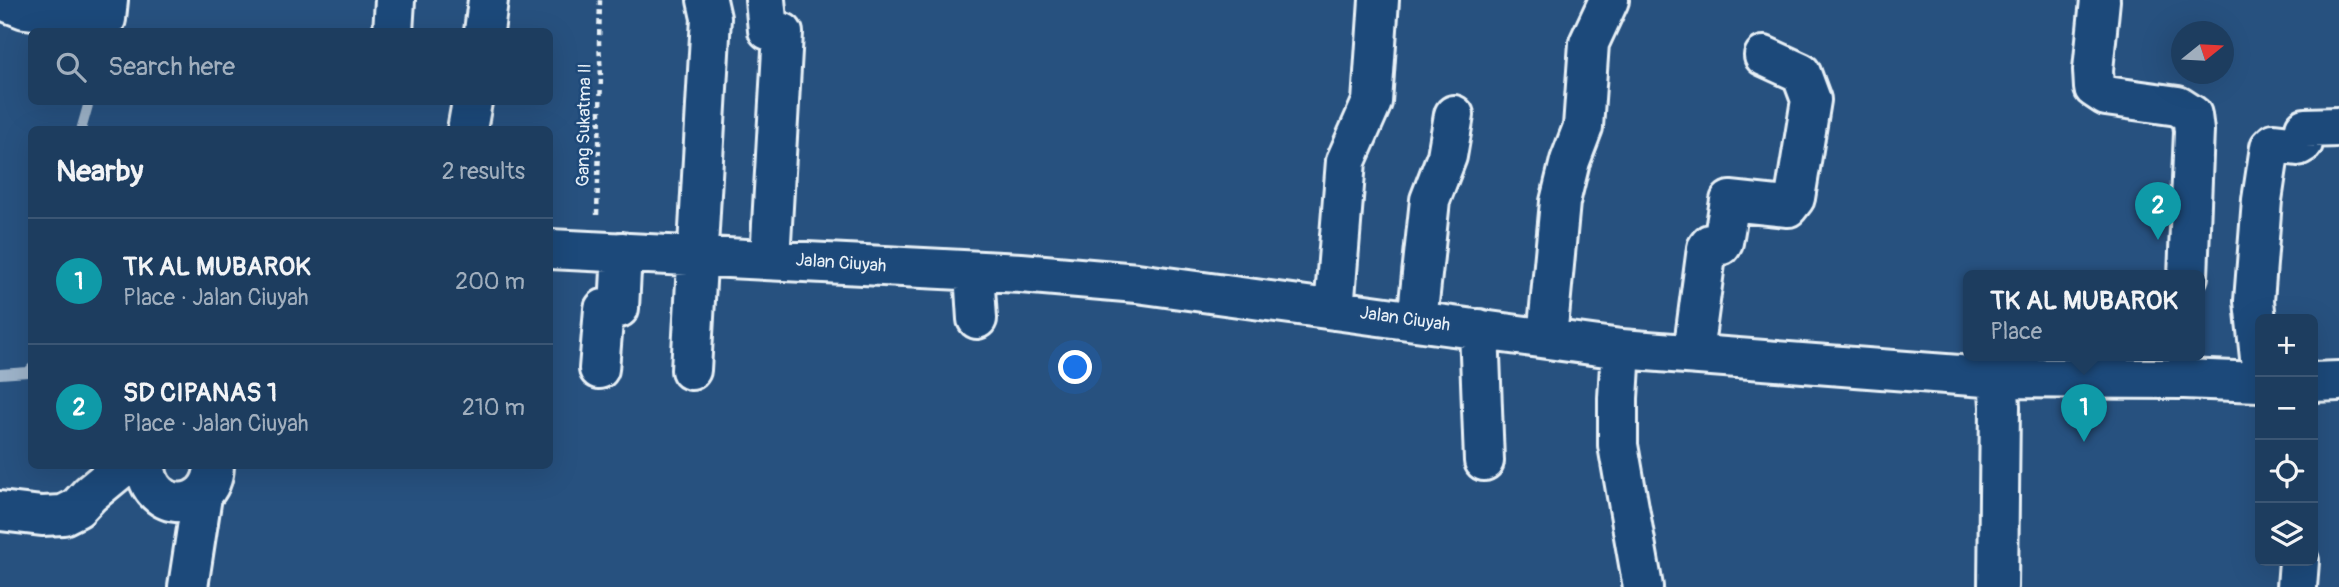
<!DOCTYPE html>
<html lang="en">
<head>
<meta charset="utf-8">
<style>
	:root { --surface:#1d3d5f; --page:#254465; --text:#f1f3f6; --muted:#a0aebd; --line:#3b5674; --accent:#ff9aa2 }
	body { margin:0; font-family:Pangolin,sans-serif; background:var(--page); color:var(--text) }
	.controls { position:absolute; right:21px; bottom:21px; display:grid; overflow:hidden; border-radius:10px; box-shadow:0 7px 28px #0002 }
	.controls button { width:63px; height:63px; display:grid; place-items:center; padding:0; border:0; border-bottom:2px solid var(--line); background:var(--surface); color:var(--text); font:35px sans-serif }
	.compass { position:absolute; left:2171px; top:21px; width:63px; height:63px; border-radius:50%; background:var(--surface); box-shadow:0 7px 28px #0002; rotate:72deg }
	.you { position:absolute; left:1076px; top:368px; width:24px; height:24px; margin:-18px; border:5px solid #fff; border-radius:50%; background:#1a73e8; box-shadow:0 0 0 10px #1a73e833 }
	.badge { display:grid; place-items:center; width:46px; height:46px; border-radius:50%; background:var(--accent); color:#fff; font-size:23px; font-weight:700 }
	.pin { position:absolute; translate:-50% -58px; filter:drop-shadow(0 2px 4px #0008) }
	.pin::after { content:''; position:absolute; top:37px; width:24px; height:21px; background:inherit; clip-path:polygon(0 0,100% 0,50% 100%) }
	.popup { position:absolute; left:1963px; top:270px; width:242px; height:91px; box-sizing:border-box; display:grid; place-content:center; border-radius:10px; background:var(--surface); filter:drop-shadow(0 2px 5px #0005); font-size:23px; white-space:nowrap; color:var(--muted) }
	.popup b { font-size:26px; color:var(--text) }
	.popup::after { content:''; position:absolute; left:50%; top:100%; margin-left:-14px; border:14px solid transparent; border-top-color:var(--surface) }
	.list { margin:0; padding:0; list-style:none }
	h2 { display:flex; justify-content:space-between; align-items:center; height:91px; margin:0; padding:0 28px; font-size:30px }
	h2 small { font-size:23px; font-weight:400; color:var(--muted) }
	.list li { display:grid; grid-template-columns:46px 1fr auto; gap:21px; align-items:center; box-sizing:border-box; height:126px; padding:0 28px; border-top:2px solid var(--line) }
	.list b { display:block; font-size:26px; white-space:nowrap }
	.list p { margin:0; font-size:23px; white-space:nowrap; color:var(--muted) }
	.list em { font-size:23px; font-style:normal; color:var(--muted) }
	.icon { flex:none; width:38px; height:38px; fill:none; stroke:currentColor; stroke-width:2; stroke-linecap:round; stroke-linejoin:round }
	.map { position:relative; flex:none; width:2339px; height:587px; overflow:hidden }
	.search { position:absolute; background:var(--surface); box-shadow:0 7px 28px #0002; left:28px; top:28px; width:525px; height:77px; display:flex; align-items:center; gap:18px; box-sizing:border-box; padding:0 24px; border-radius:10px; color:var(--muted); font-size:26px }
	.panel { position:absolute; background:var(--surface); box-shadow:0 7px 28px #0002; left:28px; top:126px; width:525px; height:343px; border-radius:10px }
	.map>svg:first-child { display:block }
	.lines { fill:none; stroke-linecap:round; stroke-linejoin:round }
	.stream { stroke:#9db3c9; stroke-width:10 }
	.minor-casing { stroke:#e8f1f8; stroke-width:44 }
	.path { stroke:#e8f1f8; stroke-width:4.5; stroke-dasharray:5 5; stroke-linecap:butt }
	.minor { stroke:#1f4a7a; stroke-width:38 }
	.labels { text-anchor:middle; dominant-baseline:central; stroke-width:5; stroke-linejoin:round; paint-order:stroke }
	.street-label { font-size:18px; fill:#e8f1f8; stroke:#1f4a7a }
</style>
</head>
<body>
<div class="map">
<svg width="2339" height="587" viewBox="0 0 2339 587">
	<rect width="100%" height="100%" fill="#27517f"/>
	<filter id="ink" filterUnits="userSpaceOnUse"><feTurbulence type="fractalNoise" baseFrequency=".0143" numOctaves="2"/><feDisplacementMap in="SourceGraphic" scale="14" xChannelSelector="R" yChannelSelector="G"/><feConvolveMatrix kernelMatrix="1 2 1 2 8 2 1 2 1" color-interpolation-filters="sRGB"/></filter>
	<g filter="url(#ink)">
		<g class="lines">
			<!-- stream -->
			<path class="stream" d="M81,130L89,102
				M0,374L28,372L32,368"/>
			<!-- minor casing -->
			<g class="minor-casing">
				<path id="minor" d="M2,0L25,9L106,19L108,0
					M765,0L768,30L783,33L770,259
					M2100,0L2093,70L2094,88L2106,96L2178,106L2192,115L2194,131L2188,276
					M393,32L395,0
					M484,32L488,0
					M467,130L472,102
					M550,249L1021,273L1137,283L1621,349L1998,378L2184,379L2260,382
					M974,272L977,319
					M1334,310L1346,161L1372,102L1379,0
					M1417,321L1430,200L1447,156L1454,115
					M1479,329L1484,461
					M1547,338L1560,202L1570,161L1583,127L1589,43L1609,0
					M1621,349L1618,398V445L1643,587
					M1693,353L1707,248L1710,244L1721,245L1723,242L1730,201L1788,207L1795,198L1811,100L1801,73L1764,56
					M2260,358L2254,301L2262,200L2270,147L2274,143L2298,146L2303,143L2305,128L2339,127
					M599,369L604,309L619,308L622,252
					M691,370L711,18L707,0
					M1998,378L2000,406L1998,587
					M2313,382L2339,381
					M146,466C148,514 212,515 214,466
					M0,511L42,516L63,515L77,508L90,494L124,466
					M188,587L202,496
					M2297,587L2299,561"/>
			</g>
			<!-- path -->
			<path class="path" d="M597,215L601,76L599,43L600,0"/>
			<!-- minor -->
			<use href="#minor" class="minor"/>
		</g>
	</g>
	<g class="labels">
		<!-- street labels -->
		<g class="street-label">
			<text transform="translate(584 125) rotate(-89)">Gang Sukatma II</text>
			<text transform="translate(841 263) rotate(4)">Jalan Ciuyah</text>
			<text transform="translate(1405 319) rotate(8)">Jalan Ciuyah</text>
		</g>
	</g>
</svg>
<div class="controls">
<button>+</button>
<button>−</button>
<button><svg class="icon" aria-label="locate" viewBox="0 0 24 24"><circle cx="12" cy="12" r="6"/><path d="M12 2v4M12 18v4M2 12h4M18 12h4"/></svg></button>
<button><svg class="icon" aria-label="layers" viewBox="0 0 24 24"><path d="M12 4l9 5-9 5-9-5zM3 14l9 5 9-5"/></svg></button>
</div>
<svg class="compass" viewBox="-18 -18 36 36"><path d="M0-13l5 13h-10z" fill="#e53935"/><path d="M0 13l5-13h-10z" fill="#a0aebd"/></svg>
<div class="you"></div>
<div class="pin badge" style="left:2084px;top:442px;background:#0f9aa8">1</div>
<div class="popup"><b>TK AL MUBAROK</b>Place</div>
<div class="pin badge" style="left:2158px;top:240px;background:#0f9aa8">2</div>
<div class="search"><svg class="icon" aria-label="search" viewBox="0 0 24 24"><circle cx="10" cy="10" r="6"/><path d="M15 15l6 6"/></svg>Search here</div>
<section class="panel">
<h2>Nearby<small>2 results</small></h2>
<ul class="list">
<li><span class="badge" style="background:#0f9aa8">1</span><div><b>TK AL MUBAROK</b><p>Place · Jalan Ciuyah</p></div><em>200 m</em></li>
<li><span class="badge" style="background:#0f9aa8">2</span><div><b>SD CIPANAS 1</b><p>Place · Jalan Ciuyah</p></div><em>210 m</em></li>
</ul>
</section>
</div>
</body>
</html>
